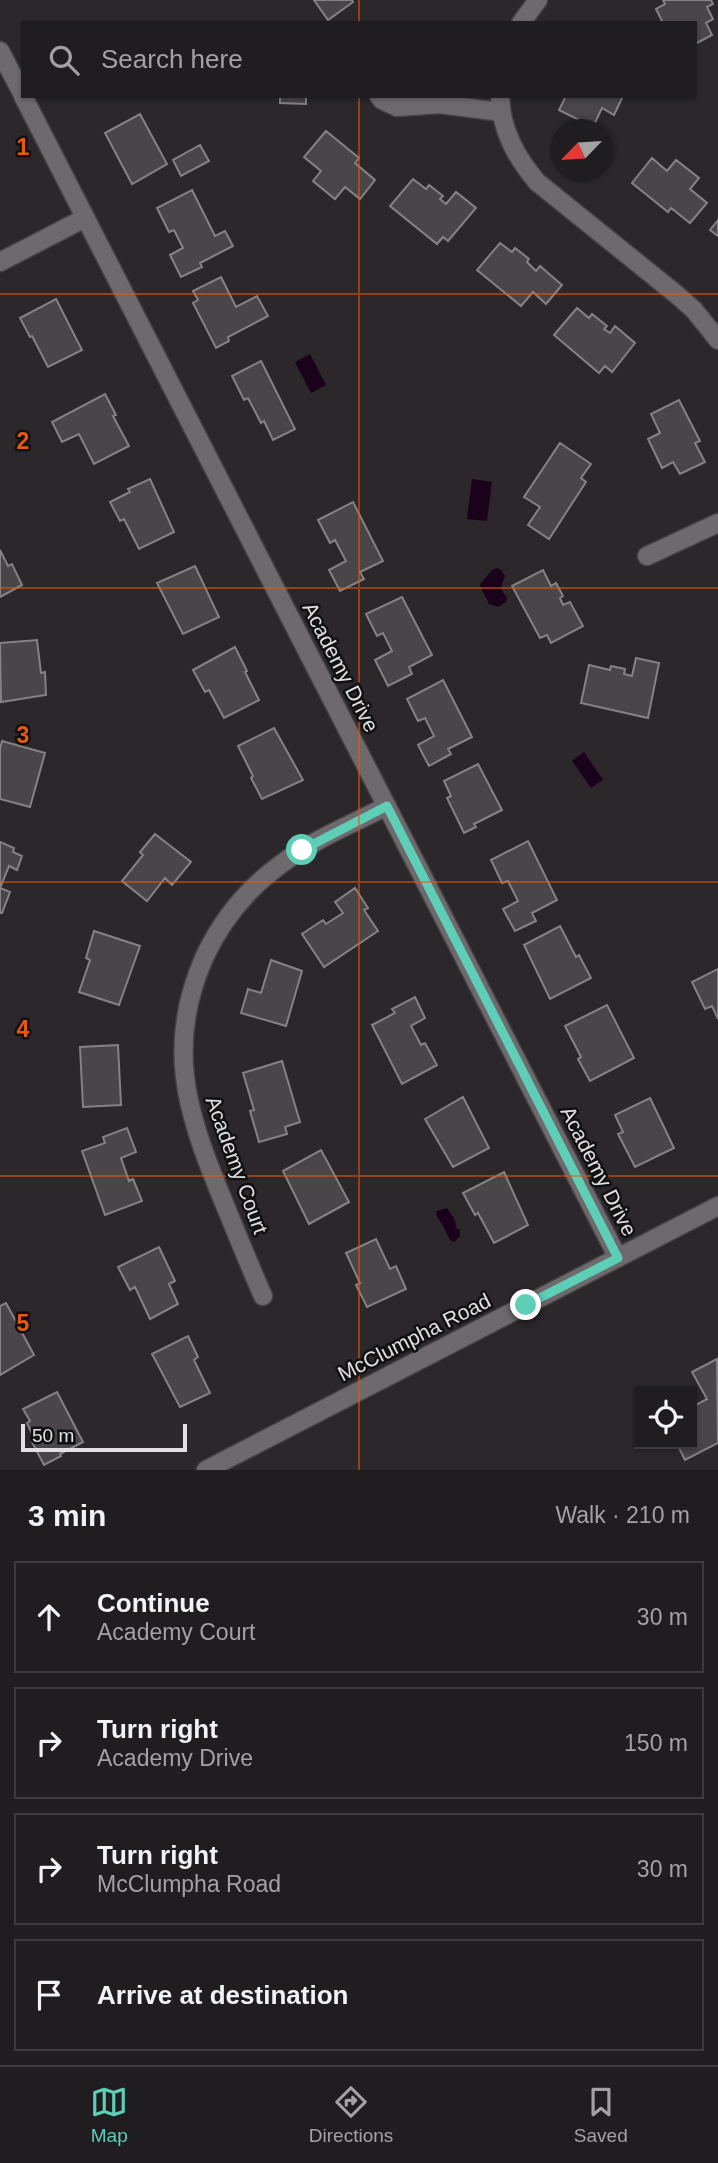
<!DOCTYPE html>
<html lang="en">
<head>
<meta charset="utf-8">
<style>
	:root { --surface:#201d20; --page:#2d2a2d; --text:#f1f3f6; --muted:#a2a2a5; --line:#3d3b3e; --accent:#5eceb7 }
	body { margin:0; font-family:Helvetica,sans-serif; background:var(--page); color:var(--text) }
	.controls { position:absolute; right:21px; bottom:21px; display:grid; overflow:hidden; border-radius:0px; box-shadow:0 2px 5px #0004 }
	.controls button { width:63px; height:63px; display:grid; place-items:center; padding:0; border:0; border-bottom:2px solid var(--line); background:var(--surface); color:var(--text); font:35px sans-serif }
	.compass { position:absolute; left:550px; top:119px; width:63px; height:63px; border-radius:50%; background:var(--surface); box-shadow:0 2px 5px #0004; rotate:245deg }
	.scale { position:absolute; left:21px; bottom:18px; width:166px; box-sizing:border-box; padding-left:7px; border:4px solid #e2e0e2; border-top:0; font-size:19px; line-height:24px; white-space:nowrap; color:#e2e0e2; -webkit-text-stroke:5px #121112; paint-order:stroke }
	.stop { position:absolute; width:21px; height:21px; margin:-16px; border:5px solid #5eceb7; border-radius:50%; background:#fff }
	.stop.end { background:#5eceb7; border-color:#fff; box-shadow:0 2px 7px #0008 }
	.list { margin:0; padding:0; list-style:none }
	h2 { display:flex; justify-content:space-between; align-items:center; height:91px; margin:0; padding:0 28px; font-size:30px }
	h2 small { font-size:23px; font-weight:400; color:var(--muted) }
	.list li { display:grid; grid-template-columns:46px 1fr auto; gap:21px; align-items:center; box-sizing:border-box; height:112px; margin:0 14px 14px; padding:0 14px; border:2px solid var(--line); border-radius:0px }
	.list b { display:block; font-size:26px; white-space:nowrap }
	.list p { margin:0; font-size:23px; white-space:nowrap; color:var(--muted) }
	.list em { font-size:23px; font-style:normal; color:var(--muted) }
	.icon { flex:none; width:38px; height:38px; fill:none; stroke:currentColor; stroke-width:2; stroke-linecap:round; stroke-linejoin:round }
	.map { position:relative; flex:none; width:718px; height:1470px; overflow:hidden }
	.search { position:absolute; background:var(--surface); box-shadow:0 2px 5px #0004; left:21px; right:21px; top:21px; height:77px; display:flex; align-items:center; gap:18px; box-sizing:border-box; padding:0 24px; border-radius:0px; color:var(--muted); font-size:26px }
	.sheet { height:595px; background:var(--surface) }
	nav { display:flex; justify-content:space-around; align-items:center; box-sizing:border-box; height:98px; border-top:2px solid var(--line); background:var(--surface); font-size:19px; color:var(--muted) }
	nav a { display:grid; justify-items:center; gap:4px }
	nav .on { color:var(--accent) }
	.map>svg:first-child { display:block }
	.water { fill:#1a031a }
	.building { fill:#494549; stroke:#858185; stroke-width:2 }
	.lines { fill:none; stroke-linecap:round; stroke-linejoin:round }
	.street-casing { stroke:#454245; stroke-width:21 }
	.secondary-casing { stroke:#454245; stroke-width:21 }
	.street { stroke:#6e696d; stroke-width:18 }
	.secondary { stroke:#6e696d; stroke-width:18 }
	.route { stroke:#5eceb7; stroke-width:9 }
	.grid { fill:none; stroke:#e8590c; stroke-width:2; stroke-opacity:0.55 }
	.labels { text-anchor:middle; dominant-baseline:central; stroke-width:5; stroke-linejoin:round; paint-order:stroke }
	.street-label { font-size:21px; fill:#e2e0e2; stroke:#121112 }
	.grid-label { font-size:23px; text-anchor:middle; font-weight:bold; fill:#e8590c; stroke:#121112; stroke-width:5; stroke-linejoin:round; paint-order:stroke }
</style>
</head>
<body>
<div class="map">
<svg width="718" height="1470" viewBox="0 0 718 1470">
	<rect width="100%" height="100%" fill="#2b272a"/>
	<!-- water -->
	<path class="water" d="M310,354L326,385L311,393L295,362Z
		M472,479L492,482L487,521L467,519Z
		M496,568L501,570L505,576C501,586 499,588 507,597L506,602L498,607L489,604L480,586L481,583L491,571Z
		M584,752L603,780L591,788L572,761Z
		M447,1208L455,1220L456,1228L460,1230V1236L454,1242L450,1240L443,1226L436,1215L437,1211Z"/>
	<!-- building -->
	<path class="building" d="M314,0H352L353,2L328,20Z
		M663,0H711L713,4L707,7L713,19L706,23L712,35L695,44V23H663L656,9L665,4Z
		M280,96H306V104L280,103Z
		M566,96H623L614,115L602,108L593,127L559,110Z
		M140,114L167,164L132,184L105,133Z
		M326,131L359,158L355,163L375,180L360,199L345,187L335,199L313,181L321,171L304,157Z
		M200,145L209,161L181,176L173,160Z
		M652,158L667,171L676,160L699,178L690,189L707,203L690,223L671,208L668,212L632,183Z
		M413,179L426,189L429,185L443,196L440,199L446,204L456,192L476,208L448,241L443,237L437,244L390,206Z
		M192,190L215,236L225,231L233,246L200,263L202,267L181,277L170,255L183,248L174,230L169,232L157,208Z
		M718,220V236L710,230Z
		M500,243L512,252L515,248L529,259L527,262L536,271L540,266L562,285L546,304L533,292L521,306L477,270Z
		M221,277L236,307L257,296L268,316L228,337L229,341L216,348L193,303L198,300L193,291Z
		M56,299L82,350L48,367L32,336L30,337L20,318Z
		M577,308L589,318L592,314L607,326L604,329L610,333L615,326L635,343L612,372L605,366L599,373L554,335Z
		M261,361L295,429L273,440L264,421L261,423L248,398L244,400L232,376Z
		M105,394L116,415L113,416L129,446L94,464L79,434L62,442L52,422Z
		M679,400L700,441L695,443L705,462L680,474L673,462L662,468L648,439L660,433L651,414Z
		M560,443L591,464L581,478L586,482L549,539L528,525L540,507L524,497Z
		M150,479L174,532L139,549L124,519L120,521L110,502L130,492L128,489Z
		M353,502L383,561L360,572L364,579L340,591L329,570L346,561L335,540L330,543L318,520Z
		M0,550L8,566L12,564L22,585L0,597Z
		M195,566L219,617L183,634L157,583Z
		M543,570L551,586L556,583L563,596L560,598L563,605L570,602L583,626L551,643L547,635L540,638L512,586Z
		M402,597L432,655L409,667L412,674L388,686L375,660L392,651L383,633L377,636L366,614Z
		M37,640L41,673L45,672L46,695L1,702L0,643Z
		M235,647L247,671L245,672L259,700L224,718L209,690L205,692L193,670Z
		M636,658L659,663L648,718L581,703L589,665L610,670L611,666L625,669L624,674L632,676Z
		M443,680L472,737L448,749L451,754L429,766L418,745L434,736L425,718L418,721L407,699Z
		M274,728L303,780L262,799L251,778L253,776L238,746Z
		M2,741L45,753L30,807L0,799V749Z
		M478,764L502,810L474,824L476,827L464,833L447,798L451,796L444,781Z
		M155,834L191,862L172,885L165,878L147,901L122,881L143,855L140,852Z
		M528,841L557,900L532,913L536,921L515,931L503,909L518,901L508,881L502,883L491,860Z
		M0,842L14,848L13,852L22,856L17,870L9,866L0,888L10,892L2,913H0Z
		M355,888L368,908L364,910L378,931L324,967L302,934L323,920L326,924L343,913L335,902Z
		M560,926L576,957L579,955L591,978L550,999L524,945Z
		M94,931L140,946L119,1005L79,992L90,960L86,958Z
		M271,960L302,971L286,1026L241,1013L248,989L261,993Z
		M718,969V1019L712,1006L705,1009L692,982Z
		M415,997L425,1018L411,1026L421,1045L425,1043L437,1065L402,1084L372,1025L395,1013L392,1009Z
		M607,1005L634,1058L590,1081L578,1059L581,1057L565,1026Z
		M118,1045L121,1105L83,1107L80,1047Z
		M282,1061L300,1122L285,1127L287,1134L259,1142L250,1111L254,1110L243,1073Z
		M463,1097L489,1148L453,1167L425,1119Z
		M650,1098L674,1148L635,1167L618,1134L623,1132L615,1115Z
		M127,1128L136,1152L121,1158L129,1181L133,1179L142,1201L105,1215L82,1151L105,1143L103,1137Z
		M321,1150L349,1202L309,1224L283,1171Z
		M504,1172L528,1225L494,1243L478,1213L475,1215L463,1193Z
		M376,1239L390,1269L396,1266L406,1289L367,1307L356,1285L360,1283L346,1253Z
		M159,1247L175,1281L169,1284L178,1304L150,1319L135,1287L130,1290L118,1267Z
		M6,1303L34,1355L0,1375V1306Z
		M188,1336L198,1357L194,1360L210,1393L180,1407L152,1354Z
		M717,1359L718,1443L685,1460L677,1444H692V1407L707,1399L692,1372Z
		M57,1392L83,1442L60,1454L61,1456L44,1465L32,1442L35,1440L27,1423L30,1421L23,1409Z"/>
	<g class="lines">
		<!-- street casing -->
		<g class="street-casing">
			<path id="street" d="M521,23L538,0
				M0,51L23,95
				M23,96L618,1258
				M379,96L382,100L397,107L440,104L501,112
				M500,96C501,130 516,157 537,182L676,294L694,310L718,340
				M0,262L85,218
				M647,556L718,523
				M263,1296C248,1262 234,1227 220,1193C186,1110 166,1045 204,958C221,921 247,889 280,865C312,840 352,824 387,806"/>
		</g>
		<!-- secondary casing -->
		<g class="secondary-casing">
			<path id="secondary" d="M206,1470L718,1206"/>
		</g>
		<!-- street -->
		<use href="#street" class="street"/>
		<!-- secondary -->
		<use href="#secondary" class="secondary"/>
	</g>
	<g class="lines">
		<!-- route -->
		<path class="route" d="M302,850L387,806L618,1258L526,1305"/>
	</g>
	<!-- grid -->
	<path class="grid" d="M359,0V23M359,96V1470M0,294H718M0,588H718M0,882H718M0,1176H718"/>
	<g class="labels">
		<!-- street labels -->
		<g class="street-label">
			<text transform="translate(341 667) rotate(63)">Academy Drive</text>
			<text transform="translate(237 1165) rotate(70)">Academy Court</text>
			<text transform="translate(599 1171) rotate(63)">Academy Drive</text>
			<text transform="translate(414 1337) rotate(-27)">McClumpha Road</text>
		</g>
	</g>
	<g class="grid-label">
		<text x="23" y="155">1</text>
		<text x="23" y="449">2</text>
		<text x="23" y="743">3</text>
		<text x="23" y="1037">4</text>
		<text x="23" y="1331">5</text>
	</g>
</svg>
<div class="controls">
<button><svg class="icon" aria-label="locate" viewBox="0 0 24 24"><circle cx="12" cy="12" r="6"/><path d="M12 2v4M12 18v4M2 12h4M18 12h4"/></svg></button>
</div>
<svg class="compass" viewBox="-18 -18 36 36"><path d="M0-13l5 13h-10z" fill="#e53935"/><path d="M0 13l5-13h-10z" fill="#a2a2a5"/></svg>
<div class="scale">50 m</div>
<div class="stop" style="left:302px;top:850px"></div>
<div class="stop end" style="left:526px;top:1305px"></div>
<div class="search"><svg class="icon" aria-label="search" viewBox="0 0 24 24"><circle cx="10" cy="10" r="6"/><path d="M15 15l6 6"/></svg>Search here</div>
</div>
<section class="sheet">
<h2>3 min<small>Walk · 210 m</small></h2>
<ul class="list">
<li><svg class="icon" aria-label="ahead" viewBox="0 0 24 24"><path d="M12 20V5M6 11l6-6 6 6"/></svg><div><b>Continue</b><p>Academy Court</p></div><em>30 m</em></li>
<li><svg class="icon" aria-label="right" viewBox="0 0 24 24"><path d="M7 20v-9h11M14 6l5 5-5 5"/></svg><div><b>Turn right</b><p>Academy Drive</p></div><em>150 m</em></li>
<li><svg class="icon" aria-label="right" viewBox="0 0 24 24"><path d="M7 20v-9h11M14 6l5 5-5 5"/></svg><div><b>Turn right</b><p>McClumpha Road</p></div><em>30 m</em></li>
<li><svg class="icon" aria-label="arrive" viewBox="0 0 24 24"><path d="M6 21V4h12l-3 4 3 4H6"/></svg><div><b>Arrive at destination</b></div></li>
</ul>
</section>
<nav>
<a class="on"><svg class="icon" aria-label="map" viewBox="0 0 24 24"><path d="M3 6l6-2 6 2 6-2v14l-6 2-6-2-6 2zM9 4v14M15 6v14"/></svg>Map</a>
<a><svg class="icon" aria-label="directions" viewBox="0 0 24 24"><path d="M12 3l9 9-9 9-9-9zM9 14v-3h6M13 9l2 2-2 2"/></svg>Directions</a>
<a><svg class="icon" aria-label="saved" viewBox="0 0 24 24"><path d="M7 4h10v16l-5-4-5 4z"/></svg>Saved</a>
</nav>
</body>
</html>
